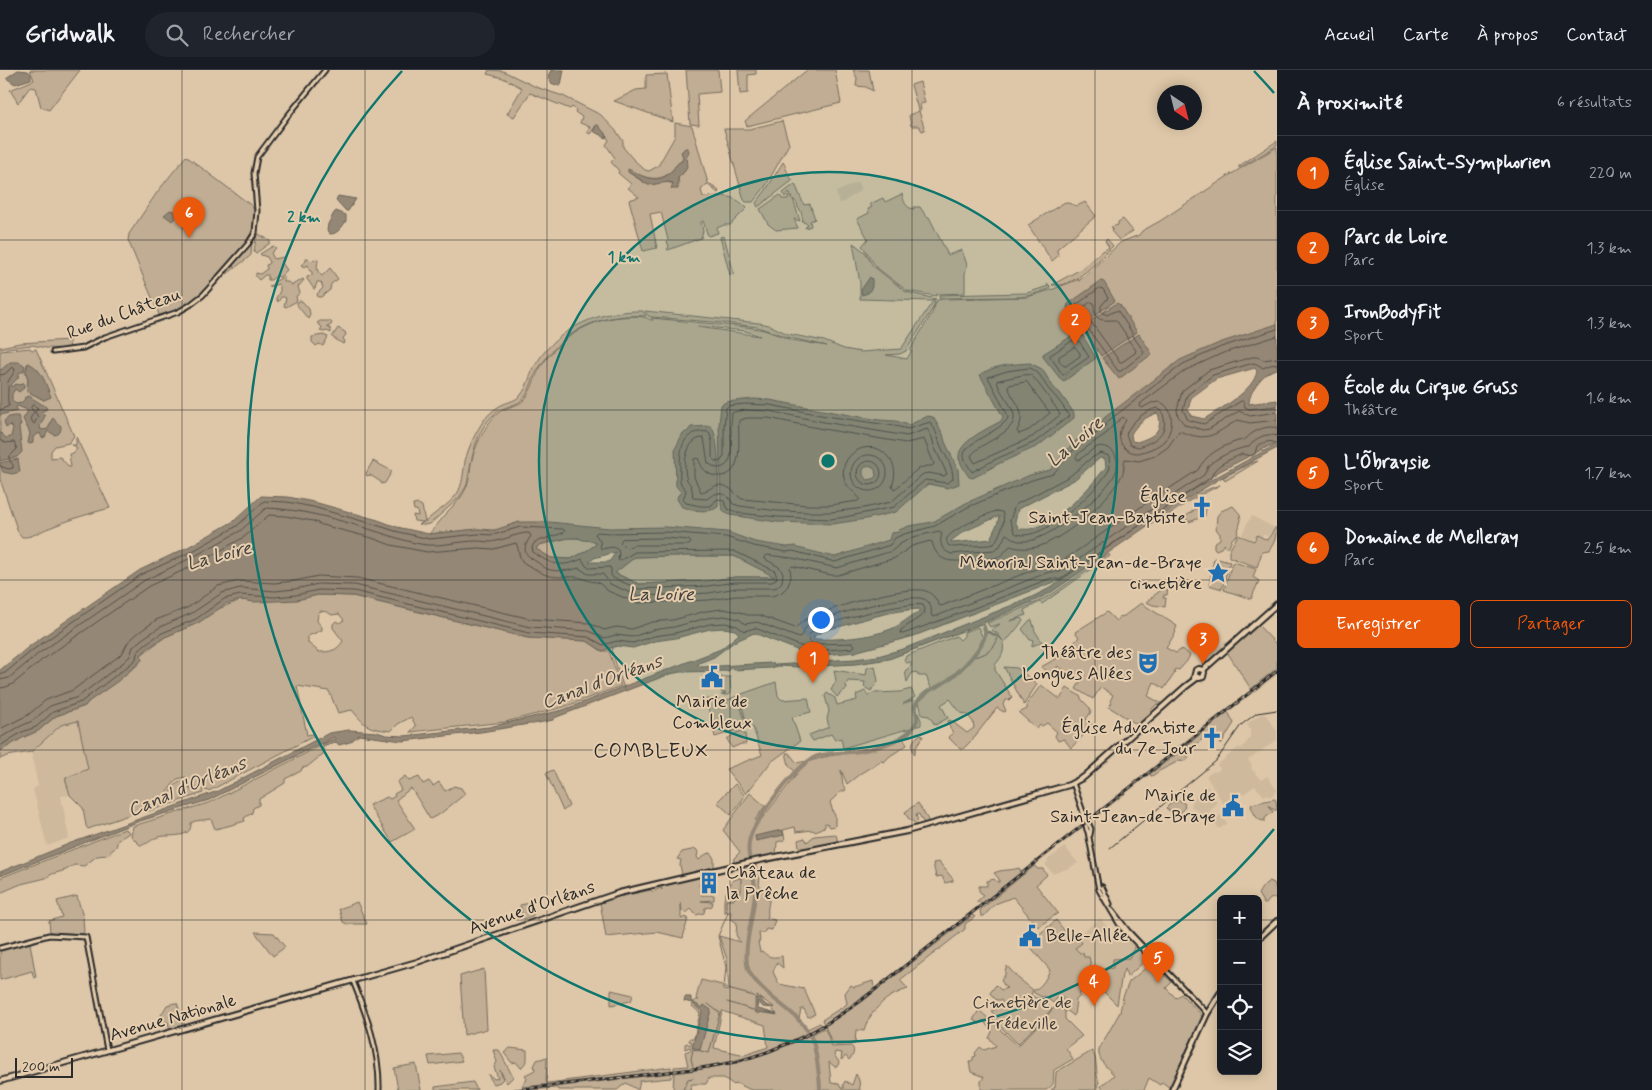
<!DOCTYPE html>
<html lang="fr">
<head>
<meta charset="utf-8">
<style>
	:root { --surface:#171b24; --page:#20242c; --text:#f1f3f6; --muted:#9ea1a6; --line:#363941; --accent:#ea580c }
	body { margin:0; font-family:Mynerve,sans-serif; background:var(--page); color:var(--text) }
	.controls { position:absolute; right:15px; bottom:15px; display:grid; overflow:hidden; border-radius:8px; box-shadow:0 2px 12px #0003 }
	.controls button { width:45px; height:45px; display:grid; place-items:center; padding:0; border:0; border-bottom:1px solid var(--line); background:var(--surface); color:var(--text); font:25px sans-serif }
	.compass { position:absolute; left:1157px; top:15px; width:45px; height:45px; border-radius:50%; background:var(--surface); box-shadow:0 2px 12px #0003; rotate:145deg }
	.scale { position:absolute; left:15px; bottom:12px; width:58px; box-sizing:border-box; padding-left:5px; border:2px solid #2b2b2b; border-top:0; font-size:14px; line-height:18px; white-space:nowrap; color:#2b2b2b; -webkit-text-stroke:4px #e5cdad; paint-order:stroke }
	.you { position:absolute; left:820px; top:549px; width:18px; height:18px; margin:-12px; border:4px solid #fff; border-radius:50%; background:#1a73e8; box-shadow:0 0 0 8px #1a73e833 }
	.badge { display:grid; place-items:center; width:32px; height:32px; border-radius:50%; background:var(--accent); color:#fff; font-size:16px; font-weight:700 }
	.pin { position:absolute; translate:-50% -41px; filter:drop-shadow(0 1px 2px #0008) }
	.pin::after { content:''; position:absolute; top:26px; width:18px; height:15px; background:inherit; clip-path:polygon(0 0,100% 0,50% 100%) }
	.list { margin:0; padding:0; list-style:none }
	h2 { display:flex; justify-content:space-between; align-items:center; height:65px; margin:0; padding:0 20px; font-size:21px }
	h2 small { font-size:16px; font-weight:400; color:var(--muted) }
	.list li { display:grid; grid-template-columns:32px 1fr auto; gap:15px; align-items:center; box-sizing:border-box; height:75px; padding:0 20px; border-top:1px solid var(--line) }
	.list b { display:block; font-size:19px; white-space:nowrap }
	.list p { margin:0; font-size:16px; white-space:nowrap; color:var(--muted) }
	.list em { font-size:16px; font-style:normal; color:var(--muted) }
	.actions { display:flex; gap:10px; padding:15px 20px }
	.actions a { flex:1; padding:11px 0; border:1px solid var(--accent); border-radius:8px; text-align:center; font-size:18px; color:var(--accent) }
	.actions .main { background:var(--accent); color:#fff }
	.icon { flex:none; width:28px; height:28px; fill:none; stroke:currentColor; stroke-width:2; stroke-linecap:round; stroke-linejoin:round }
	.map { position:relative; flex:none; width:1277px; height:1020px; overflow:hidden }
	header { display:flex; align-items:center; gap:30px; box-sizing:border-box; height:70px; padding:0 25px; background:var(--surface); border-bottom:1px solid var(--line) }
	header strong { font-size:24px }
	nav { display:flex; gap:28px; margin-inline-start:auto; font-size:18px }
	.search { width:350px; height:45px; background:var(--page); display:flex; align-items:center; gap:12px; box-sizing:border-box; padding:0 18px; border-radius:28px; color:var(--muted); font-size:19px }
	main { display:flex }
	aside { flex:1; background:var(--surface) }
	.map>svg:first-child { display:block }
	.built { fill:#ceb99d }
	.green { fill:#c0ad93; stroke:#766c5f; fill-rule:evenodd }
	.water { fill:#948775; stroke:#6a6257; fill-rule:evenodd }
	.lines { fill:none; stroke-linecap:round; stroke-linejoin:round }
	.shore { stroke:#555049; stroke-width:1 }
	.stream { stroke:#6a6257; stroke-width:1 }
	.river { stroke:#948775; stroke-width:4 }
	.tertiary-casing { stroke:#2b2b2b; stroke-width:7 }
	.secondary-casing { stroke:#2b2b2b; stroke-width:8 }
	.tertiary { stroke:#e5cdad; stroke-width:3 }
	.secondary { stroke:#e5cdad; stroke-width:4 }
	.tram { stroke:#2b2b2b; stroke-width:1 }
	.rail-casing { stroke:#2b2b2b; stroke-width:3 }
	.rail { stroke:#e5cdad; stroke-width:1; stroke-dasharray:4; stroke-linecap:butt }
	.grid { fill:none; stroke:#2b2b2b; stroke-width:1; stroke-opacity:0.55 }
	.ring { fill:none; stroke:#0f766e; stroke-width:2.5 }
	.labels { text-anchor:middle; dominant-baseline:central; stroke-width:4; stroke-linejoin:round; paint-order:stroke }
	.street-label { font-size:18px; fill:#2b2b2b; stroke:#e5cdad }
	.poi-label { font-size:18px; fill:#2b2b2b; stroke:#e5cdad; text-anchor:end }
	.park-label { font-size:18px; fill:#413e3b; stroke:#e5cdad }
	.water-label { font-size:19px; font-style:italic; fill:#45423e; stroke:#e5cdad }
	.quarter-label { font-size:20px; letter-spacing:1px; fill:#2b2b2b; stroke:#e5cdad }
	.centre { fill:#0f766e; stroke:#e5cdad; stroke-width:2.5 }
	.ring-label { font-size:15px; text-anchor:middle; font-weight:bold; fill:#0f766e; stroke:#e5cdad; stroke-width:4; stroke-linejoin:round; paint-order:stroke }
</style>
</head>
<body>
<header>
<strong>Gridwalk</strong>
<div class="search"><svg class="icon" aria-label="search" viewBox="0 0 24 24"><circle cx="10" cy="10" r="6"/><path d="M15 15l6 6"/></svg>Rechercher</div>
<nav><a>Accueil</a><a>Carte</a><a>À propos</a><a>Contact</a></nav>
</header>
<main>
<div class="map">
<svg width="1277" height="1020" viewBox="0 0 1277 1020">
	<rect width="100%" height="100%" fill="#dec7a8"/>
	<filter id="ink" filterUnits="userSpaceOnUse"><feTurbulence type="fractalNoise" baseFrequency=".02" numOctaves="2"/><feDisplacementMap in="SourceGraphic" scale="10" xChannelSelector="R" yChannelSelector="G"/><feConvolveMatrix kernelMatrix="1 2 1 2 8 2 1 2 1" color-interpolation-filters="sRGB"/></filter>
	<g filter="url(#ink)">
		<!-- built -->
		<path class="built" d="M858,112L861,120L842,133H839L836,122Z
			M1252,446L1275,458L1272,463L1269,464L1267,467L1264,464L1262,467H1254L1253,470L1242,465L1247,453Z
			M1225,571L1227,574L1203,596L1200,593Z
			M1277,598V605L1231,640L1229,637Z
			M1225,640L1227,643L1187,675L1184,671Z
			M1261,644L1266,645L1277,661V670L1248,690L1252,695L1251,698L1259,708L1261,710L1267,706L1275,718H1277V721L1269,727L1267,724L1264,726L1255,716L1242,725L1240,722L1223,733L1206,706L1214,701L1216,702L1220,699L1217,695L1239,677L1241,679L1250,668V660L1247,654Z
			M78,650L88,699L65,708L70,725L61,726L69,768L47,776L33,719L38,716L31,682L61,655Z
			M1179,674L1183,679L1090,752L1089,748L1137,711Z
			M1207,716L1209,718L1208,720L1217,733L1205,747L1191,736L1193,730L1200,720Z
			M1221,745L1227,754L1219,759L1213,750Z
			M1083,753L1084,757L980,840L978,837L993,824Z
			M1065,777L1078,793L1069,798L1053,804L1045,794L1048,792L1047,790Z
			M975,839L976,841L970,847L863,931L825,956L824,954L857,931Z
			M1100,848L1119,872L1128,871L1134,875V878L1122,904L1119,918L1066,885L1082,873L1077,866Z
			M822,955L824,958L808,966L772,982L749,990L728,995L674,1003V1001L716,995L763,982L790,971Z
			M671,1001V1003L529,1020H502Z"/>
		<!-- green -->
		<path class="green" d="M30,0H80L49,40L41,37L36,18L30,17L18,33L10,20L34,10Z
			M489,0L503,1L536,17L563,26L601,45L617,62L623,71V77L632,88L645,100L649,101L658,96L675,66V53L692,56L708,113L719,121L718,123L707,114L701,120L703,127C721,126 732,123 747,138L730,155H724L717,158L718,163L708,166L703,151L701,152L703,161L701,168L668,180L667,179L669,177L667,171L668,170L661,142L650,144L657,178L643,181L629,130L639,127L628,118L631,114L618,103L619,101L611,92L615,88L606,75L609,70L597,54L590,64L587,62L590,57L580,53L582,47L575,42L576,40L572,37L570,39L530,23L514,47L507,44L522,18L503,8L487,4ZM688,83L686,88C687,98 687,100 678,108L679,115L666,112L648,115L628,102C642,106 658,114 670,102C675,98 676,93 682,91L683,87Z
			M686,0H718L720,22L697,24L699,55L690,54Z
			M738,0H756V4L748,5V23L740,24Z
			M807,0H835L841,33L747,56L745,51Z
			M853,0H869L873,21L866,17L856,16L857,8Z
			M667,4L673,52L614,31L636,20L646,19V5Z
			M920,12L925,33L920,34L921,40H918L911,15Z
			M919,41L925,60L922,61L919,56H911L909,45Z
			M782,51L789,74L765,117L753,132H746L744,130L724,59H749Z
			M1277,71V75L1273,78L1239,98V96Z
			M1277,77V260L1056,401L836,492L755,475L478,459L429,464L447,443V442C455,434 464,426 467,415L459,428L430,454L424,455L419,454L424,452L414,451L413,445L418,446L417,440H414L413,435L418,434L422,436L425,452C435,442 448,436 457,424C463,414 463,403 465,391C469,376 475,363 484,350C488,345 493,340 498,337C505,332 515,332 521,325C528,316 530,303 536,294C559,256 601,240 643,241L646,246C599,243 563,260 537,301C532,310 530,321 524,328C518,335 507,336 500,340C476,355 471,390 467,415C470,408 470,400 471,393C474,382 478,370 484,361C488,354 494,345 501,341C509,336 519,336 525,329C532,320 535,307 540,298C558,270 588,249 622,247C631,246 644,245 651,250H653L651,248L747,257L764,260L792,270L827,276L791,268L757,257L725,253L652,247L648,246L645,241L759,253L769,255L788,264L824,271L844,279L861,282L901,279L933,231H935L933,238L906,281L900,284L886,285L907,289L911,282L910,280L932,243L937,230L943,229L1027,227L1051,220L1079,209L1078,211L1080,210L1121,172L1139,165L1142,161L1160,151L1228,106ZM697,256L745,261L760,266L698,257Z
			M186,86L252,136L255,143L254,157L246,173L198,227L186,236L160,247L128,170L129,164L158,121Z
			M783,92C787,98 787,106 793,110L758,137L756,133L766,120Z
			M795,114L804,135L810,134L815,149L810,151L811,156L805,158L808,154L803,152L801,141L798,138L797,133L793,129L800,151L794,149L798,158L776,160L768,154L760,139L780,125L782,129H788V126L792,129L789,122L785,127L783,123Z
			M902,124C904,131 905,138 914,139V137H920L926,146L929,147L948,185L962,180L967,195L965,204V223L937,224L936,226L907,221L876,197L864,178L862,176L868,169L857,149L869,143L868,139L872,137L870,134L883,128L885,132Z
			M1065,132L1077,136L1085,132L1096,146L1058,178L1057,180L1058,186L1052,191L1028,155Z
			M1123,149L1133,161L1119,170L1111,161L1113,159L1111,157L1118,155V152Z
			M259,164L270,171V173L256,183L254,182L256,168Z
			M724,166L734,204L730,205L720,167Z
			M1107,169L1113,176C1099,190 1073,219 1052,215L1081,199L1103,180L1104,181L1109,177L1105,171Z
			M252,173L251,185L249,187L227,204V201Z
			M853,173L865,182L873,196L906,222L936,229L931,231L860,229V213Z
			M273,176L276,178L271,183L274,189L284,187V189L282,193L287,200L280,207L276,206L271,210H268V205H265L259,210L256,207V203L260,204L267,199L266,195L269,194L270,192L267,187L261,185L260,184Z
			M306,188H308L311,191L315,189L318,190C317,197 316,201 322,206L330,198L338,209L331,214L330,220L321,227H318L317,224L323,218L321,212H317L315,219H314L307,209V207L312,205V202L309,200L308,195L304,197L301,195L306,191Z
			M284,206V212H288L292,215L303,209L304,210L298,217L300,223L296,226L297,231L286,237L284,236L286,228L284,227H281L278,232L276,228L280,221V216L278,214L269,217L276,211Z
			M1047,213L1050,216L1049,219L1031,225L1021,227L939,228V225L1027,223L1048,216Z
			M299,231H302L309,239L310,244L308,249L297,235V233Z
			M320,251H330L332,253L331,255L327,257L331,259V263L327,261L324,262L320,261L322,257L317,253Z
			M338,258L345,262L346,265L343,268L345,272L343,274L332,267Z
			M323,265L328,267L323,276L319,274L316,276L312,272V267Z
			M69,270L70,279L46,278L32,275L0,279V277L20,273Z
			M30,278L32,280L36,279L74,366L69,373L55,376L51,381V388L60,387L69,397H71L69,384L73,383L77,379L75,376L72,375H76V367L110,438C90,443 69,450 49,458C40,461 32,468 22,467L18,462L0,409V281ZM27,294L44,330L27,321L28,308C25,303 26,299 27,294Z
			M373,391L392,401L385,413L381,414V412L370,405L367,406L366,403Z
			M1258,391L1225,411L1223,407L1251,393Z
			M1220,415L1191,430L1158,452L1157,451C1177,438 1197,421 1220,415Z
			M1233,436L1240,444L1241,450L1238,461L1237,465L1232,469L1229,477L1226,478L1224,474L1221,478L1216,480L1214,478V473L1220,469V464L1216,459L1217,446L1221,441Z
			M1198,437L1203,441L1205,440L1206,438L1205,446L1189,452L1185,447Z
			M1276,457C1277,467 1274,473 1269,481L1262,482L1257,497L1229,487V481L1238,465L1254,471L1257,465L1267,470Z
			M568,468C577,468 590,469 597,474L588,480L571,489L551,488L536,479L539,475Z
			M1109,484L1110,486L1042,534L1040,532L1024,540L1026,545L1010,551L1021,548L1023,551L1010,567L1003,573C1005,582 1001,588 995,595V600L1012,627L1009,630H1006L1003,634L1006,641L1004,642L997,638L972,670L963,679H960L948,667L953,663L950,658L948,651L950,650L967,663L974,658L973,652L967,644L961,643L950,629L941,635L948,648L935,655L929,646L922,645L919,632L932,620L926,606H919L916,602L912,603L907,612L905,601L911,596V592L906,593L904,591L906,586L956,566L960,570L964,566V562L978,557L982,566L985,567L988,561L997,565L1003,571L998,564L991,560L1000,554L990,557L987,553L1037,532L1051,525Z
			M672,486H734L776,507H735L708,511L639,514L614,503L635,487Z
			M1214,488L1230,492L1222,519L1209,515Z
			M1234,492L1256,499L1253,507L1259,511L1251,529L1224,520L1232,493Z
			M1172,511L1171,515L1168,516L1167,525H1164L1163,528H1166L1165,537L1153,535L1146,532Z
			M318,525L353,526L528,568L587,571L602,581H609L621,616L564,637L505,652L410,662L416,656L411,647L398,654L391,661C368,658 367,658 352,640L338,643L329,621L297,616L307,665L313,664L314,666L211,720L206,721L204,716L191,719L186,707L177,709L163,727C174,721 171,714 185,710L191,720L202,717L203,723L146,742L145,737L143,740L88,759L86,756L83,738L70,725L65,708L88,699L78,651L61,655L31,682L7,686L0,689V681L24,667L38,661L56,646L85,636L88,632L139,594L141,585L165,567L198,553L218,539L241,530L303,528ZM320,541L327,542L332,545L339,544L344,550L339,553L336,551L333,554V558L343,571C337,581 330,582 319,582L308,573V566L322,560V557L317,551L318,544Z
			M1141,533L1177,556L1175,561L1176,562L1166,578L1176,583L1182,579L1190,585L1187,591L1179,600L1175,599L1174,601L1175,603L1164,619L1154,612L1148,626L1162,634L1160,636L1157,634L1150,641L1152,643L1138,655L1109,637L1112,632L1110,631L1113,625L1101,617L1093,629L1076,619L1080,612L1058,596L1052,605L1041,597L1074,579L1071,576L1079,567L1075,562L1107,542L1116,551L1119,547L1124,546Z
			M1030,550H1032L1035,561L1042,572L1032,576V574L1033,572L1032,569L1030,570L1022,559Z
			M1258,555L1277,575V598L1251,619L1227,582Z
			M875,596L878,611L871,621L864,617L865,612L848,611L846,615L847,619L843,621L837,627L831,620L836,611L834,600L866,605L867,598Z
			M1004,597L1017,598L1037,614L1024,635Z
			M720,607H730L731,623L729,625H721L726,623L721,622Z
			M776,612L778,626L782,630L808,628L811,642L792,647L800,671L771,692L746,724L726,699L762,685L753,657L748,658L739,625Z
			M1041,615L1060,629L1067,618L1080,626L1082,630L1090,638L1091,642L1086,649L1093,655L1071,678L1064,669L1058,671L1055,666L1057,662L1047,653L1042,656L1040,655L1037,659L1019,643L1027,639V634Z
			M911,619L915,627L903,634L913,630L921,650V655L843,678L841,668L835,670L831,664L813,671L809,665L829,657L827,649L829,641L825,626L827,623L835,628L837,635L857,630L856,625L865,621L868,626L873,623L900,622Z
			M737,626L747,657L715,667L706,629L728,630Z
			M1228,642L1234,653L1221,674L1216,663L1207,666L1189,679L1187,675Z
			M742,661L745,663L746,674H741L732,678L727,669L736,663Z
			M921,664L923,666C920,673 914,677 915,685C910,676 912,669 921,664Z
			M903,667L907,675L890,686L884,692L881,691L861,703L847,714L841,700L843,715L846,720L839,723L830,732L833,742L835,745V756L830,757L827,753H825V757L821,758L816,762L812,760L796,762L795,757L783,760L785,770L777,772L776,785L733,795L734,788L740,782L723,760L750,723L765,736L755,750L760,751L797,704L789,695L786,683H789L797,693C803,691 808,692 814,690C821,688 827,686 835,685V684L862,680Z
			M318,677L323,678L324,682L323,684L307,697L302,698L301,701L285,709V713L259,729V735L253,738L252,743L244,748L245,751C235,754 225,757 215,759L211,749L195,751L191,753C191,758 190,761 186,763C179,767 167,765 158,767C152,769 147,775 140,775L131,766L133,756L211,732Z
			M1183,679L1189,688L1185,691L1180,690C1171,696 1160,699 1152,706H1151L1150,704Z
			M553,700L569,736L563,741L546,703Z
			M405,706L409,711L419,707L423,714L429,711L433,716L439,712L445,721L454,716L461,718L465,724L440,744L430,749L411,718L396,730L415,759L392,772L369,735L387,727L390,729L395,726L394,724L401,720L397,712Z
			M735,714L745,726L731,745L717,732Z
			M1274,729L1276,730L1277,740H1274L1269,735L1273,742L1265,748V751C1256,751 1254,743 1251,736L1252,734Z
			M1179,730L1185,734L1184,736L1185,737L1182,740L1180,749L1166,738L1174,731L1176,733Z
			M918,733L928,750L927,753L923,752L919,744L916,745L918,751L915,753L908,748L905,742Z
			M125,759L128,761L129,763L118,770L116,777L107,785L97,786L84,796L74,795L66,800L52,804L46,808L21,814L0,823V808Z
			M836,764L838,773L803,779L799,777L798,770L805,768L807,772L814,766Z
			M696,779L698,782L697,787L699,790L706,784L711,783L714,789V797L682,805L680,795L681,790L677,789L682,782Z
			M939,792L953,809V811L945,813L942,806L936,807L933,793Z
			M756,795V798L761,800L759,815C776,830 766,829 768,847L766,848L775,850L772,860L766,859L764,863H759L760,871L758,872L760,882L762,881C769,888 773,888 782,886L783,898L777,893L773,902L779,914L804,919L815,944L808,947L804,939H801L799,949L797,951L800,952L805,960L820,953L822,955C802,965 783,976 762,983C733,992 704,997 674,1001V997L688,996L685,982L691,980L690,977L685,979V974L687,973L690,975L692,972L689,971L690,968H694L700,943L692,936L695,930H699L696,928L701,910L722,915L723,920L729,921L727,889L719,866L740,872L736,865L737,853L730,848L731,842H724C724,835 723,827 727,821C729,817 731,814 733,810L740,808V798ZM757,926L774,937L773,940L777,945L760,942L758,944L755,942V929ZM722,941L765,955L768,977L745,985L714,978Z
			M1034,796L1038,799H1043L1047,805L1036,815L1058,843L1038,857L1013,827L995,834L984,846H981L980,840L986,835Z
			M1019,798L1021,802L983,833L976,832L981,828L983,825L979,821V816H987V811L994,809L997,812H999V809L994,803C1002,799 1010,801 1019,798Z
			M710,805V808L700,812L699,816L702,819L701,825H714V830L701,831L713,832L712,836L705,838L704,843L696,845L691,839L686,843L682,841L681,833V848L682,849L684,847L688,848L683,868L657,862L606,867L600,832C617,826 634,824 651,820L653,822L660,818L662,820L661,816Z
			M1269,811L1274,813L1277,823L1275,828L1270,829L1266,834H1264L1258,824L1263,816Z
			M77,826L83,847L84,862L82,864L50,862L49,851L62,847L57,831Z
			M357,832L367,854H347L343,852L339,839Z
			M530,833L534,843L532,846L524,849L522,847L520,835Z
			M973,845L975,847L965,854V859L900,910L908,919C889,925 881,932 872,944C869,949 865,954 864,961L856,960L855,974L836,975L832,973L825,956L863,931Z
			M1056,850L1072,870L1077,866L1082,873L1075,878L1080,883H1083L1084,887H1089L1092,901L1113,898V889L1129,888L1134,878V875L1146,886V890L1127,907L1125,899L1122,904L1117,935L1100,918C1093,917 1086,922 1079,923L1080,926L1076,930L1074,946L1066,940L1065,934L1057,936L1055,933L1063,930V927H1058L1053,933L1044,926L1042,927L1034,923V920C1043,916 1046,908 1050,900L1028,874L1032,871H1036V867Z
			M255,862L274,863L285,877L273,886Z
			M30,873L36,907L34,908L32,901L0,910V882L3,879Z
			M1149,895H1153L1172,912L1166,918L1176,928L1181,924L1201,944L1202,948L1170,1018L1162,1012L1160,1015L1149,1008L1144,1020H1103L1101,1016L1114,1005C1107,997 1097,990 1099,979L1120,942L1123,927L1129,912Z
			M1007,896L1018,908L1033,920L1031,925L1036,928H1041L1052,939L1018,974L992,948L995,945L991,941L1001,937L1002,932L1001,930H996L990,923L996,915L1001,920L1007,918L1005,917L1001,910L1005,905V901Z
			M484,899L487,959L464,965L460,906Z
			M873,911L874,919L824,954L822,950L847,934L845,923L851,915L854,917Z
			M611,920L633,925L631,931L611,935Z
			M175,933H177L185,956L170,961L168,952H163L161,945L167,935Z
			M1055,937L1065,941V949L1082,966L1066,978L1073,989L1054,1000C1052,1010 1057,1014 1046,1020H984L981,1019V1011L984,1007L971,1002L969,992L973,990V987L976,986L975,983L980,977L984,980L996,976L989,968L992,962L983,950L980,954L973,950L979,940L1018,976Z
			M824,958L828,965L831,977L851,976C856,980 853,986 849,990L846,986L841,990L842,983L835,982L834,985L839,992L838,996L835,997L829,992L831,1013L839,1014L841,1018H844L843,1015L845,1011L852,1015L856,1004L859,1010L860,1020H751L736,1013L734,1015L724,1008H709L706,1014H692L690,1019L691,1020H673L674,1003C732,996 773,985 824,958Z
			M510,978L527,980V991L521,998L516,992L512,993L504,983Z
			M493,980H499L513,1007L507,1013L500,1000L503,1009L500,1012L494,1014L488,1005H490L494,1009L498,1008L494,997L497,992Z
			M1092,981C1098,989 1095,1002 1099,1013L1097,1014L1099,1020H1051L1055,1017L1056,1002Z
			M458,983L462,991L430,995L428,986Z
			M547,987L546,1012L548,1013L671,997V1001L523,1017L522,1015L526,1011L527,1008L525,1005L535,1000L534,996L537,990Z
			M416,994L421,1020H398L394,998Z
			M671,1003V1008L640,1011L638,1020L626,1013L617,1020H558L557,1018L529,1020Z
			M473,1012L477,1020H435V1017Z"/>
		<!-- water -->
		<path class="water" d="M18,0L28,1L31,5V9L15,14L6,8Z
			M551,0H564L561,15L559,16L551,13L548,6Z
			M597,54L607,66L606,68L593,61Z
			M685,78H687L689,81L686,88C688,99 687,99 678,108V119H671L673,113L669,112L649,115L628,102V99C642,106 657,115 670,103C675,98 676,93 682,91L683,87L681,82Z
			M338,126L356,129L348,141H346L336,130Z
			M170,140L176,142L178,145L172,151L164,145Z
			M336,141L346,145V151C342,157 338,164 330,164L327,161L328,154L334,143Z
			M870,207L872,209V217L868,223L862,225L861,220Z
			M1101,211L1104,212L1115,231L1080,256L1067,238L1068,234Z
			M1117,233L1120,235L1137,262L1101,286L1081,257Z
			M1277,254V299C1264,301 1249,321 1249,334L1277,330V372L1220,401L1057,511L914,566L858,581L856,582L812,586L754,563L734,572L714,587L699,593L698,596L702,597L771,593L776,595L791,594L802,592L855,589L878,586L903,579L1030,528L1048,519L1155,445L1196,418L1277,374V378L1219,409L1182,432L1050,523L1034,531L981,554L889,589L856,594L799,597L778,596L771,598L734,600L732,598L728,601L681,602L670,604L554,648L553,650L533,654H529L481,662L402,671L359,665L350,672L339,675L336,672L323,677L322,674L334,669L336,670L334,667L209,730L137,752L0,806V802L71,773L218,721L329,663L349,660L377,662L386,665L404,666L489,657L563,640L721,579L739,564L735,560L724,558L710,559L676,568L655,571L633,578L617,576L602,581L587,571L528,568L353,526L318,525L297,530L254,532L241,530L226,534L198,553L165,567L148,578L141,585L142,590L118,611L88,632L85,636L56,646L38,661L24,667L0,681V600L31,575L140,500L188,477L234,451L261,426L288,427L314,432L378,450L397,457L429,464L478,459L492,461L519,452H549L609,458L666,457L727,462L755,472L787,477L796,476L798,478L835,487L889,470L891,463L899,462V460L909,456L933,452L966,433L1030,405L1050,400L1073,373L1100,355L1104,348L1180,290L1219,273ZM1255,298L1257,301C1254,321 1220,339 1204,349L1191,346L1188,340L1191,328L1216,309ZM1158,343C1164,362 1152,367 1137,372L1132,371L1131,364C1137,354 1146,346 1158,343ZM1100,388L1105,389L1106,397C1089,419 1061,449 1034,458C1030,460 1023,459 1019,459L1015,451L1018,439L1074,410ZM999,446L998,452L991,467L992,469L952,473L951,471L963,462ZM568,468H579L583,470L594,471L596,474L588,480L571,489L551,488L536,479L539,475ZM616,482L609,492H589L594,488ZM672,486H734L775,507H735L708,511L639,514L615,503L635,487ZM920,539V541C910,546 901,555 891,559C869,568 837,570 814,569L813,567C822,560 835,558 846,555C871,547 895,540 920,539Z
			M1078,262L1081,263L1096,288L1063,312L1043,287V284Z
			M1139,264L1152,284L1119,309L1102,288Z
			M10,292H20L25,296L24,301L19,303L18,308L11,315L12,317L16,314L20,315L22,313H24V318L19,322L15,319L12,324V330L16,334L21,333L25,329L24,328L29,326L46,337L47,339L41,342L45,346L40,356L41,360L48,359L52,349L54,348L56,352L61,356C61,361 60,364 55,365L48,361L45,367L42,368L40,363L33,367V373L30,374L28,373L30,363L23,349L27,343V340L18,336L16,337L17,341L0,345V299L1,300Z
			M28,293C42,298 46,315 51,327L44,330L27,321L28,308C25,303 26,299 28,293Z
			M1030,293L1042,299L1054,318L1060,323L1074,343V348L1038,376L998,394L973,408L969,407C966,402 961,395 959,389C956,372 989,358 1001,351L1003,347L980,305C992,295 1015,294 1030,293Z
			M753,329L770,330L827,341L879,350L896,351L909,355L928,346L933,347L943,364L945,372L958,399L959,414L948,418L928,414L896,442L866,449L832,454L807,453L777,452L730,445L724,442L721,435L719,355L721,335L726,332ZM866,396H871L875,400L876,406L873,409L867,410L863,405V400Z
			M13,346H18L21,354L19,357L22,382L17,387L0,391V362L6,368L11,367L13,358L10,355L6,358L4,351L9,347Z
			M711,356C721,369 718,419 718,437C708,444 693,440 682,437L677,429L678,425L681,424V422L676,416L675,379L683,363L687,362L691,357Z
			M18,389L20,402L12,404L3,402L0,393Z
			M782,760L784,765L756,771L755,766Z
			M685,927H691V931L702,938L704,935L711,940L700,980L692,977L702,942L692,933L684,931Z
			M756,928H759L766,935L774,938L763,937L758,931V939L777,944L756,942Z"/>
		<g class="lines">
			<!-- shore -->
			<path class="shore" d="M1100,218L1103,219L1108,228L1101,236V242L1107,245L1115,241H1118L1131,261L1133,266L1144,282L1143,284L1121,301H1118L1074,239L1075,236Z
				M1091,232L1094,233C1093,253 1103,250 1116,250L1125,263L1128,270L1136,280L1135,283L1122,292H1120L1083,241V238Z
				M1077,268L1089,287L1063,305L1050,286Z
				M1075,277L1080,283V286L1066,296H1064L1059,290V287Z
				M1277,288L1264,290L1257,287H1252L1209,300L1182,321L1177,340L1178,346L1185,355L1203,360L1209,359L1239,341L1250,346L1277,342
				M1277,294L1270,295L1263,298L1257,294L1253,293L1213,305L1187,325L1183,340L1188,350L1204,354L1241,331H1243L1245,337L1249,339L1277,336
				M1030,298C1042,302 1043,314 1051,322C1058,329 1063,336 1068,344L1069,346L1035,372L996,389L972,402C970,398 965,392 964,387C962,372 1001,362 1008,348L1007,344L988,307L1007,301Z
				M0,305L5,304L12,297L15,299C14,304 11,306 9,310C5,318 9,312 8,319C8,326 7,330 9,336L0,340
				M1023,305C1025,305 1029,304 1031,305C1034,307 1060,342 1060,345L1032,367L975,393L971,386C979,372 1017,364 1014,345C1012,333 999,323 997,311Z
				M1027,312L1050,343L1029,360L1019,364L1017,361C1028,341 1015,334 1008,317L1010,315Z
				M745,334L770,335L826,346L895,356L908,359L930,352C936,360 937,365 940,374C945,386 953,395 953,409L947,413L925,410L894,437L845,447L831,449L778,447L739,443L728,439L724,431L720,429L716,430L711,436H700L686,433L683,429L686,421C685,418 683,417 681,414C679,410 680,403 680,398C680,377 683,359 709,362L712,371V388L716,392L721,391L724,386V356L726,338L728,336Z
				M33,335L38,338L35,342L38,347L34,354L30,349L34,342L31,338Z
				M1157,338L1162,341C1170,363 1157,370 1139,377L1130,375L1126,364C1131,352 1144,341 1157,338Z
				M746,340L769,341L824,352L907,366L927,359L932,367L934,376L947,404L944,406L929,403L923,404L891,432L864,438L831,442H807L778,441L740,436L733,434C727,422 717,420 707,429L693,428C692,424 693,420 691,416C690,414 688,411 687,410C682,396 686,367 704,368L708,393L716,398C736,399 731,373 731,360C730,354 732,349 732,343L734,342Z
				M747,348H768L823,359L906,373L924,369L934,394L932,396C914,395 908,411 894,419L892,416C896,406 896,395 888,387C870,364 835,386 845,411C848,419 856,423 860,429L858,431L831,435H807L742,429C736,426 735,421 729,418C716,410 711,421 701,422L694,407V389L698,388C701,397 706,405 717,406C746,408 737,368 739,351Z
				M0,370L5,373L14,372L17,379L9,387L10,391L13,395V398L8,399L0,396
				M1101,383L1109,386L1110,398C1100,419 1040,476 1015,463L1010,451L1015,435L1070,406L1090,389Z
				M851 403a18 18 0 1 1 36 0a18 18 0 1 1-36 0Z
				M857 403a12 12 0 1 1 24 0a12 12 0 1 1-24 0Z
				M996,441L1002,442C1007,451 999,466 994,474L989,475L953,477L948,475C947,471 945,470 948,467C955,458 985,445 996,441Z
				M666,468L689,470L691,473L689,475H634L626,478L620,472L622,469Z
				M0,604L5,603L34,579L142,504L191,482L237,456L264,431L287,432L313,437L376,455L395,461L429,469L478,464L493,465L520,457L563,459L565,461L563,463L535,472L532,477L533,482C551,495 561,498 582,489L586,496L590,498L610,497L611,499V505L613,508L639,519L708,516L735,512H772L777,508L775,501L734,481L635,482L619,491L618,489L619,484L618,480L613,477L601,479L600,471L595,464L597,462L609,463L666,462L726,467L754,476L786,482L793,481L835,492L890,475L895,468L904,464L935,456L968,437L1032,410L1053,404L1076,377L1103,359L1108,351L1183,294L1221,277L1277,259
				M0,610L9,608L38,584L145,510L193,487L240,461L266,438C302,439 340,450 375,461C392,466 409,473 427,475C443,476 460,471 477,471C483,471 490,473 496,471C507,469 517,463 529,463L531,466C522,479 523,484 537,492C540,494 543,497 547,499C555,502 571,501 579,498L588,504H603L610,514L638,526L709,523L736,518H773L777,517L782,512L783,503L779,497L765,489V487L767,485L792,488L837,498L892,481L900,474L913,467L939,461L942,463C939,473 941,481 952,484L994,480L1000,476L1006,464C1011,466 1014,471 1020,471C1025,471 1033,471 1038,468C1061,459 1106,424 1116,402C1121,389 1112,373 1097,377C1090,380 1085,387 1078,390L1076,387L1080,382L1107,363L1113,355L1123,347L1126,350C1124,354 1121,357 1120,361C1117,374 1127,383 1138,383C1147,381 1158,377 1164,371C1174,360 1175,338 1160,332L1151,333L1142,338L1140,336L1141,333L1186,300L1223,283L1277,266
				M0,618L6,617L13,614L42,590L149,516L197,494L244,467L269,445L285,446L313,451L322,455L372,468L391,475L427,482L478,478L494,479L516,473C519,478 518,485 522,491C526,495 530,496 535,499C551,510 558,506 576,507C583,507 587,512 598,512L608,521L637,533L709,530L736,526H772L781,523L788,516L791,507L790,498L792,496L831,505H838L895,488L912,476L930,471L932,472C938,496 956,491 974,490C982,489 991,490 998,487C1003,485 1006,480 1010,476C1019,479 1031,479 1040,476C1069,465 1106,433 1121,407C1125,401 1123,395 1125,389L1139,391L1155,386L1168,377L1179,361C1210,373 1212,365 1238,350L1250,353L1277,350
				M0,659L28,645L46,630L73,620L119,586L123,582L128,572L138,563L156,550L189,537L218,516L239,511L274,513L294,511L318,506L357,508L531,549L589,553L604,560L616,557L632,559L652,552L673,550L706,541L723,539L740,542L747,545H759L795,558C799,555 802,551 807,549C827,539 906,514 926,521C933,524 936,529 939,535L941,536L1038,498L1050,494H1058L1145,434L1198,400C1205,385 1222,376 1238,371C1240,370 1243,371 1245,369C1248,368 1249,365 1251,364C1259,359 1268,355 1277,358
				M0,668L19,657L32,651L50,636L78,627L124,592L130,586L133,577L142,569L160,557L192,543L222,523L240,518L275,521L295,519L318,514L355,515L530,557L589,561L604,568L616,565L632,567L653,560L674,557L707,548L724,546L739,549L745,554L757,552L799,568C803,565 803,559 808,556C823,547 909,522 924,529C931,532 932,539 931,545L934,547L1049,502H1060L1149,441L1204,405C1206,401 1207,397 1210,394C1218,387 1239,377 1249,377C1255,368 1266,362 1277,366
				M0,676L22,662L36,657L53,642L81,632L128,596L136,589L137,583L145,574L162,563L196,549L224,529L240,525L275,527L296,525L318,520L354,521L529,563L588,567L603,575L617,571L633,573L654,566L675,563L710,554L725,553L737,556L744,561L755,558L813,581L853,578L855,575L853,573L813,574L809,571L808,566C815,553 907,531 923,535L925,539L924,544L901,560L900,563L903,564L977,537L1051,508L1060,510L1153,446L1211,408C1214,394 1230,390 1242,384L1252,386L1255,384L1257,376C1265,372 1270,369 1277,374"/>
			<!-- stream -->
			<path class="stream" d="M613,577L612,582L624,619
				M972,587C984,586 996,579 998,567L985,561
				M744,791L749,789
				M744,799L745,796
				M744,800L741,803V821L733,830H726V839L728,843L718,866L726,897L724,918L754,926L755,928
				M727,932L756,941
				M693,996L691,989L693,979L709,983L720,943L708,934
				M683,1020L688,1009L693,1008"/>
			<!-- river -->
			<path class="river" d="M820,1020C820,1011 816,978 812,969C805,952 787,939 773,928C765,921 752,910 748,899C742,879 755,842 755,821C755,797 741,782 754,758C764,739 796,696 815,687C825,682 848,683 860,681C877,678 913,668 917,650C918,646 915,640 915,636C925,618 934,621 948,610C959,602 987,575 985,561C985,558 982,553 981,550"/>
			<!-- tertiary casing -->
			<g class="tertiary-casing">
				<path id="tertiary" d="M53,282L83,278L105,267L178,242L190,235L203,225L248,174L255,163L257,141L254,103L257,87L286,48L325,0
					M1073,713L1082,739L1087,760L1088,762L1099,820L1121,857L1150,887
					M1082,739L1091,759L1090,765
					M1102,817L1110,834
					M1112,840L1128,861L1145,879
					M0,878L49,865L86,867L107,980
					M1149,884L1154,886L1155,889
					M1155,889L1204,940L1207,944
					M353,911C367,946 380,982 379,1020"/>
			</g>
			<!-- secondary casing -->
			<g class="secondary-casing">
				<path id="secondary" d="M1203,600L1277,534
					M1196,606L1199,608L1203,607L1204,602L1203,600
					M1194,608L1196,600L1199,599L1203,600
					M1258,869L1277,851
					M0,1011L417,892L619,823L755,791L907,761L1069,715L1084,707L1185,617L1197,608
					M1172,1020L1207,944L1221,922"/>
			</g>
			<!-- tertiary -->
			<use href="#tertiary" class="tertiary"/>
			<!-- secondary -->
			<use href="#secondary" class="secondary"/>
			<!-- tram -->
			<path class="tram" d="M1110,778L1216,691L1241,655L1257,643L1277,640"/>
			<!-- rail casing -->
			<g class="rail-casing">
				<path id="rail" d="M515,1020L701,998L736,992L767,982L803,967L826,954L858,933L1277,601"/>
			</g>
			<!-- rail -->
			<use href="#rail" class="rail"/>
		</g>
	</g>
	<!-- grid -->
	<path class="grid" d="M182,0V1020M365,0V1020M547,0V1020M730,0V1020M912,0V1020M1095,0V1020M0,170H1277M0,340H1277M0,510H1277M0,680H1277M0,850H1221M1258,850H1277"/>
	<!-- distance rings -->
	<circle cx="828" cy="391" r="289" fill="#0f766e" fill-opacity=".12"/>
	<g class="ring">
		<circle cx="828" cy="391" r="289"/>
		<path d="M1274 759A578 578 0 1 1 402 1M1254 1A578 578 0 0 1 1274 23"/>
	</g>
	<!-- icons -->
	<defs>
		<g id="church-bare" transform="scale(1.725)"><path d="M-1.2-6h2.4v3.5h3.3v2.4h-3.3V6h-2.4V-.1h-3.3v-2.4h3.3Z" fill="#1f6fb2" stroke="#e5cdad" stroke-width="2.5" paint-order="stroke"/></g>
		<g id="sight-bare" transform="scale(1.725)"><path d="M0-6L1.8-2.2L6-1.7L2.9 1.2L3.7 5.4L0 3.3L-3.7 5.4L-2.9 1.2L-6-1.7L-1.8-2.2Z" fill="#1f6fb2" stroke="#e5cdad" stroke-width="2.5" paint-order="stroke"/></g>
		<g id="theatre-bare" transform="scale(1.725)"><path d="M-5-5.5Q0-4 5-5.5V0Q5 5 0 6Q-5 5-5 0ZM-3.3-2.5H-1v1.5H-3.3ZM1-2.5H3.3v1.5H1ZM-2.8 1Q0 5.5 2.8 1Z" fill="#1f6fb2" stroke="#e5cdad" stroke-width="2.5" paint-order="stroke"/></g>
		<g id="civic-bare" transform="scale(1.725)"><path d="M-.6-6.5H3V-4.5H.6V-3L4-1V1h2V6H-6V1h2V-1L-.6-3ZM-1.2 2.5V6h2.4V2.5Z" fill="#1f6fb2" stroke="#e5cdad" stroke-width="2.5" paint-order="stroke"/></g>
		<g id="building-bare" transform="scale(1.725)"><path d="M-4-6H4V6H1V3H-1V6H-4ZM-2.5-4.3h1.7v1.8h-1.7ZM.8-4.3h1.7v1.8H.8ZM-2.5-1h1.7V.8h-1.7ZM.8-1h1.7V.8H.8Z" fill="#1f6fb2" stroke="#e5cdad" stroke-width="2.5" paint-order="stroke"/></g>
	</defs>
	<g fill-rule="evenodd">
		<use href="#church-bare" x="1202" y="437"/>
		<use href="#sight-bare" x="1218" y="503"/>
		<use href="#theatre-bare" x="1148" y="593"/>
		<use href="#civic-bare" x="712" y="607"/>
		<use href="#church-bare" x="1212" y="668"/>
		<use href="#civic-bare" x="1233" y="736"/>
		<use href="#building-bare" x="709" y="813"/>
		<use href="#civic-bare" x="1030" y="866"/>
	</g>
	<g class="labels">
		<!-- street labels -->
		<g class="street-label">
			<text transform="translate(124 244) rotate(-20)">Rue du Château</text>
			<text transform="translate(532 838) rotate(-19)">Avenue d'Orléans</text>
			<text transform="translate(173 948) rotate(-16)">Avenue Nationale</text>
		</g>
		<!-- poi labels -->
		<g class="poi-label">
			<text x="1186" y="427">Église<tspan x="1186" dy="21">Saint-Jean-Baptiste</tspan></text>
			<text x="1202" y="493">Mémorial Saint-Jean-de-Braye<tspan x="1202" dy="21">cimetière</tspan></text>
			<text x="1132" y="583">Théâtre des<tspan x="1132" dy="21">Longues Allées</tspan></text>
			<text x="712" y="632" text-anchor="middle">Mairie de<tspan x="712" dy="21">Combleux</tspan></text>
			<text x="1196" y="658">Église Adventiste<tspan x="1196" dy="21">du 7e Jour</tspan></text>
			<text x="1216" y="726">Mairie de<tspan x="1216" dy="21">Saint-Jean-de-Braye</tspan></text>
			<text x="726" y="803" text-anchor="start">Château de<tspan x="726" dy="21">la Prêche</tspan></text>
			<text x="1046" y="866" text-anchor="start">Belle-Allée</text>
		</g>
		<!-- park labels -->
		<g class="park-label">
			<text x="1022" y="933">Cimetière de<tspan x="1022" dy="21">Frédeville</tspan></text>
		</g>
		<!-- water labels -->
		<g class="water-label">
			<text transform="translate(1075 372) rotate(-40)">La Loire</text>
			<text transform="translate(219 486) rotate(-15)">La Loire</text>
			<text x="661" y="524">La Loire</text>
			<text transform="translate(602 612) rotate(-20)">Canal d'Orléans</text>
			<text transform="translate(187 717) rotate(-23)">Canal d'Orléans</text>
		</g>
		<!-- quarter labels -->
		<g class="quarter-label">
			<text x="651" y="681">COMBLEUX</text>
		</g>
	</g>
	<circle cx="828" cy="391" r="8" class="centre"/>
	<g class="ring-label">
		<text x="304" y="152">2 km</text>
		<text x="624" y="192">1 km</text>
	</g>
</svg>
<div class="controls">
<button>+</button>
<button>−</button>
<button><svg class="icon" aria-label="locate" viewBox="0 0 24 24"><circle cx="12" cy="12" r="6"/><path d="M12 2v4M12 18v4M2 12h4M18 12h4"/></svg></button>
<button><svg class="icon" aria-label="layers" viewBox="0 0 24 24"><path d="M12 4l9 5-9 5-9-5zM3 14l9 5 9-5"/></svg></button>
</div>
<svg class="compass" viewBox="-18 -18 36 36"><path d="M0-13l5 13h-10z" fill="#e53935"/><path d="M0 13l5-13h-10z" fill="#9ea1a6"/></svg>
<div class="scale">200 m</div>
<div class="you"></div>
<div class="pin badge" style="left:813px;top:613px">1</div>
<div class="pin badge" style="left:1075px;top:275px">2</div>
<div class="pin badge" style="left:1203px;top:594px">3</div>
<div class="pin badge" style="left:1094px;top:936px">4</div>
<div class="pin badge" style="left:1158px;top:913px">5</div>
<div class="pin badge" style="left:189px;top:168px">6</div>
</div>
<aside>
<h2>À proximité<small>6 résultats</small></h2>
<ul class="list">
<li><span class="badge">1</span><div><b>Église Saint-Symphorien</b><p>Église</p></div><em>220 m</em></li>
<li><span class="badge">2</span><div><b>Parc de Loire</b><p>Parc</p></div><em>1.3 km</em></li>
<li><span class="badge">3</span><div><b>IronBodyFit</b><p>Sport</p></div><em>1.3 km</em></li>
<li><span class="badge">4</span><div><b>École du Cirque Gruss</b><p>Théâtre</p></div><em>1.6 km</em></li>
<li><span class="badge">5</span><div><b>L'Õbraysie</b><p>Sport</p></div><em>1.7 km</em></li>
<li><span class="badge">6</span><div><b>Domaine de Melleray</b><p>Parc</p></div><em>2.5 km</em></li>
</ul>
<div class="actions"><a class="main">Enregistrer</a><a>Partager</a></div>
</aside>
</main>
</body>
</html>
